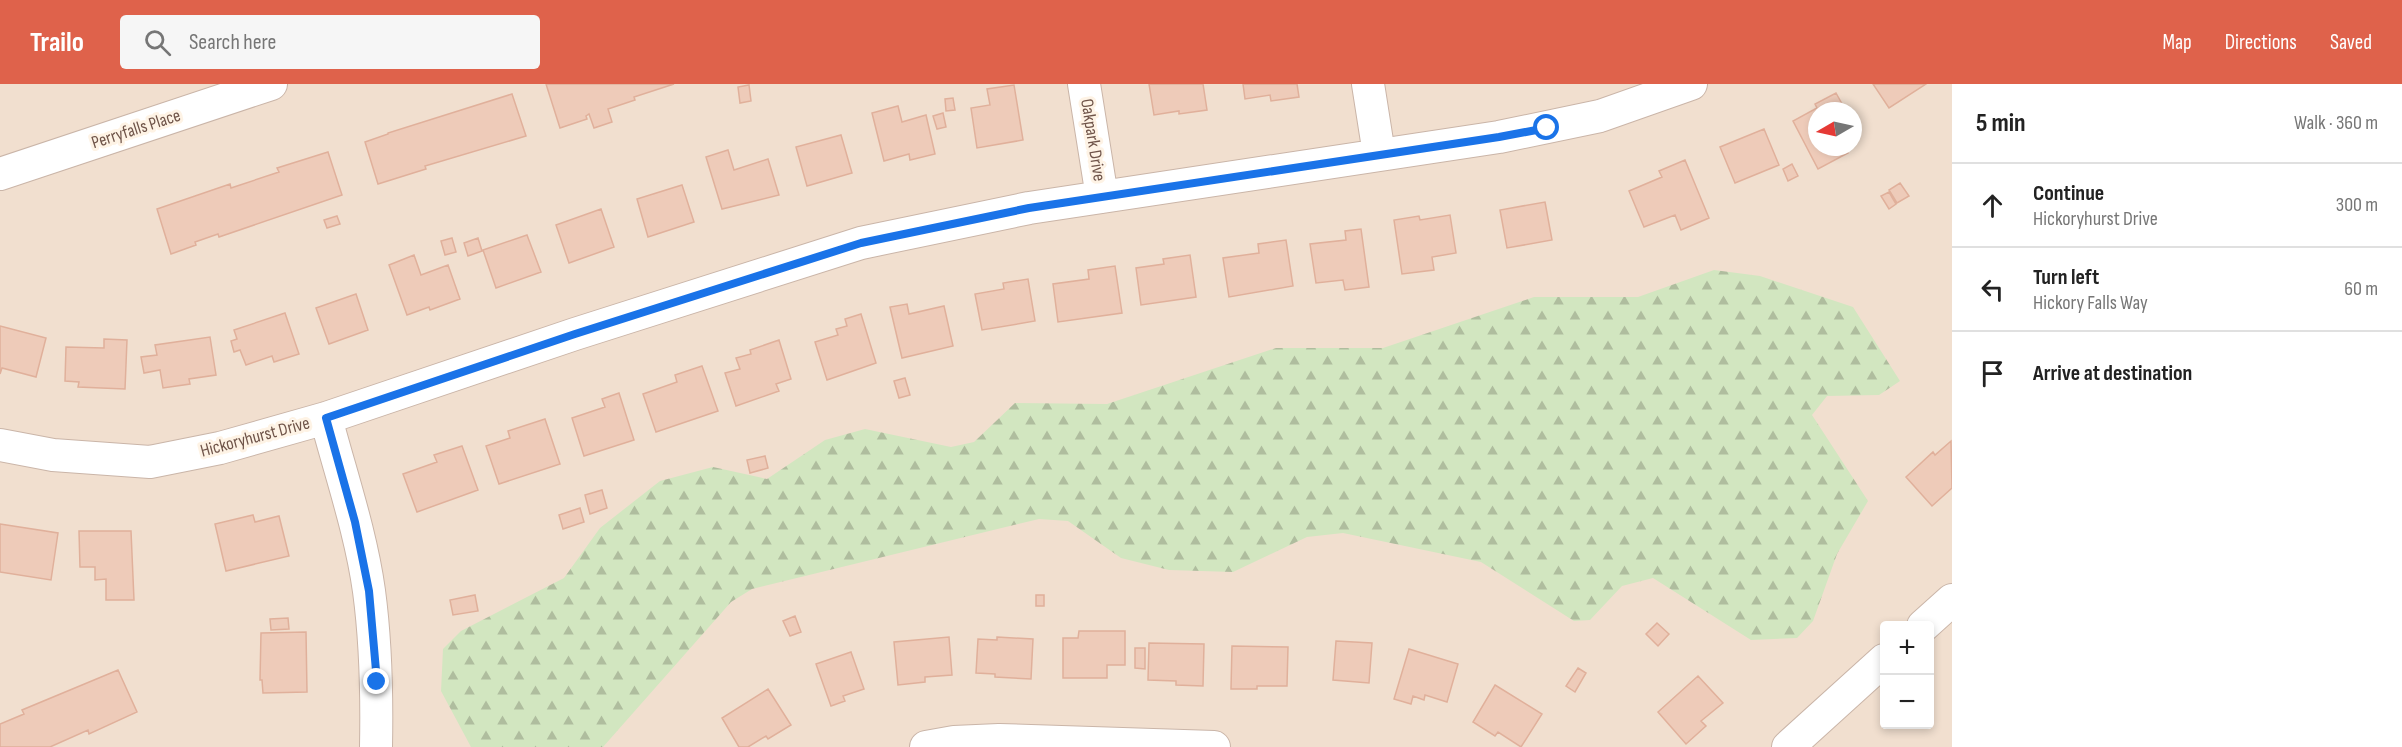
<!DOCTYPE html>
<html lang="en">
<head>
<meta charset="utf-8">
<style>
	:root { --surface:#fff; --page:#f6f6f6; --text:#222; --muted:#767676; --line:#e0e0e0; --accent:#df624b }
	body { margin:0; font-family:"Sofia Sans Condensed",sans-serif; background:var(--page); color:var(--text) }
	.controls { position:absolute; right:18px; bottom:18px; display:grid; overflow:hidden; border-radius:6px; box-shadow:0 3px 9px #0003 }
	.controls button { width:54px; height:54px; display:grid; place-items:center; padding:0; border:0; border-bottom:2px solid var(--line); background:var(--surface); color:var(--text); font:30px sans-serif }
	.compass { position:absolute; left:1808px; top:18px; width:54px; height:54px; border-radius:50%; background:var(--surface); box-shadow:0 3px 9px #0003; rotate:261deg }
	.stop { position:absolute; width:18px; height:18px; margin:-14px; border:4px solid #1a73e8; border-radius:50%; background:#fff }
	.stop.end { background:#1a73e8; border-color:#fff; box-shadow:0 2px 6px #0008 }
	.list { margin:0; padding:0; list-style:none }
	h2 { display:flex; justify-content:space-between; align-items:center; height:78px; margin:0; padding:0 24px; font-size:26px }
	h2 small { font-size:20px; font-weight:400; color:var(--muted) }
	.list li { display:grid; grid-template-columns:39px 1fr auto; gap:18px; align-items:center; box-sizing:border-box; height:84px; padding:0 24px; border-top:2px solid var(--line) }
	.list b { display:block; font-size:22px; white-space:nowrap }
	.list p { margin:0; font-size:20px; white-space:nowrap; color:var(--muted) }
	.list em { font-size:20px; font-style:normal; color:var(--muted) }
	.icon { flex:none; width:33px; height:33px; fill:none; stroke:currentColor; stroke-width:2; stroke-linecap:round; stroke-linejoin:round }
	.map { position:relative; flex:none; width:1952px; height:663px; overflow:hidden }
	header { display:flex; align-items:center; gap:36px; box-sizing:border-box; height:84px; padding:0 30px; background:var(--accent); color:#fff }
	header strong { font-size:28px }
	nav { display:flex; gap:33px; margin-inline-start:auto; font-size:21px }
	.search { width:420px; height:54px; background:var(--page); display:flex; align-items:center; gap:15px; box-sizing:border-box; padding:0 21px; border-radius:6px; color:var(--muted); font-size:22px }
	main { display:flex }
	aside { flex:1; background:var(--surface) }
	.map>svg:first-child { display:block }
	.residential { fill:#f1dfcf; fill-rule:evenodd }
	.forest { fill:url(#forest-firs) }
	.building { fill:#eecbb9; stroke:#e0b09b; stroke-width:1.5 }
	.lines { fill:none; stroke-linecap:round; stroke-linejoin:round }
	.street-casing { stroke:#cab5a8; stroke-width:34 }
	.street { stroke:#fff; stroke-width:32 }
	.route { stroke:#1a73e8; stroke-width:8 }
	.labels { text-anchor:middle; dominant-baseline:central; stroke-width:6; stroke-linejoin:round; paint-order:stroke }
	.street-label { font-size:18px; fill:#6f5449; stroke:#fef3e5 }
</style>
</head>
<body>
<header>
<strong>Trailo</strong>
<div class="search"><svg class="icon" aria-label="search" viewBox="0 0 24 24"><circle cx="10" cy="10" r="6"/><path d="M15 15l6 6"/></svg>Search here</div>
<nav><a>Map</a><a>Directions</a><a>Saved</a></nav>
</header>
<main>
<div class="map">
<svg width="1952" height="663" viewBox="0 0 1952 663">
	<defs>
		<pattern id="forest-firs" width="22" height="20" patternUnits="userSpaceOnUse" patternTransform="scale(1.5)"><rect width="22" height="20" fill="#d2e6c0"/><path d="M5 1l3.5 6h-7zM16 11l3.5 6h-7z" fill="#afbd9e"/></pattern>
	</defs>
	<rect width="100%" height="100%" fill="#faeee0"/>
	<!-- residential -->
	<path class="residential" d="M0,0H1952V663H0ZM1817,27H1853V63H1817ZM1884,542H1930V640H1884Z"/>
	<!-- forest -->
	<path class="forest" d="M1714,186L1760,192L1853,223L1900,297L1879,311L1827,312L1812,331L1868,417L1837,470L1813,537L1797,554L1751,556L1653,494L1622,502L1590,536L1574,537L1481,478L1343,449L1307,453L1233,488L1169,486L1121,474L1068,437L1039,435L752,505L731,518L603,663H471L441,607L443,565L461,547L564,494L600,444L660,397L713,383L767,395L825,356L865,345L951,363L974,358L1015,319L1107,320L1276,264H1383L1534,213H1638Z"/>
	<!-- building -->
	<path class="building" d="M546,0H674L634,13L635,16L608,25L612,38L594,44L589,30L586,32L587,35L560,44Z
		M1149,0H1203L1207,26L1179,30V27L1154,31Z
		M1243,0H1297L1299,13L1271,17L1270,11L1245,15Z
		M1873,0H1926L1889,24Z
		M749,1L751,17L740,19L738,3Z
		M1014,1L1023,56L977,64L971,24L990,21L987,5Z
		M1836,9L1846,27H1817V63H1845L1848,69L1818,85L1793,37L1817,24L1815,20Z
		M512,10L526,52L425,82L426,85L378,100L365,58L388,50V49Z
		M953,14L955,26L946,27L945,15Z
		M898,22L902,38L926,31L935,70L910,76L909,70L884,77L872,29Z
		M943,29L946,43L937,45L933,32Z
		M1764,45L1779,81L1735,99L1720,63Z
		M841,51L852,89L807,102L796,63Z
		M728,66L734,86L768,75L779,111L722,125L706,73Z
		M328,68L342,111L219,153L218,150L195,158L196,161L171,170L157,125L230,100L231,104L279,88L277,84Z
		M1685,76L1709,134L1681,146L1675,131L1644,143L1629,107L1662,93L1659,87Z
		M1792,80L1798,92L1788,97L1783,85Z
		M1900,99L1909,112L1897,119L1889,106Z
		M682,101L694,138L648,153L637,115Z
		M1889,108L1896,120L1889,125L1881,112Z
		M1545,118L1552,156L1507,164L1500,126Z
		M601,125L614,163L569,179L556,141Z
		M1450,131L1456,169L1432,173L1434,186L1402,190L1394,136L1419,132L1420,136Z
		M337,132L340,140L327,144L324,136Z
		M1361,145L1369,203L1345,206L1343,196L1316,199L1310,160L1346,156L1345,147Z
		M527,151L541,188L496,204L483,166Z
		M452,154L456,168L445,171L441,157Z
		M478,154L482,167L468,172L464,159Z
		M1286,156L1293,202L1229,213L1223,174L1259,169L1258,160Z
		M414,171L421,191L448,181L460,215L430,226L429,223L407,231L389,181Z
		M1190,171L1196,213L1141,221L1136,184L1164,180L1163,175Z
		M1115,182L1122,229L1058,238L1053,200L1089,195L1088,186Z
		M1028,195L1035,237L982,246L975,210L1004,205L1003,199Z
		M356,210L368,246L329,260L316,224Z
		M907,220L909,230L944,222L953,262L902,274L890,223Z
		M285,229L299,270L274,278L272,272L246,281L240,266L234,268L231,257L237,255L234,246Z
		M861,230L876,279L827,296L815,258L838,251L836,245L847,242L845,235Z
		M0,242L46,254L36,293L2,284L0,290Z
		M210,253L216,291L189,295L190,300L163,304L160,286L144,289L141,273L157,271L155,261Z
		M104,255L127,256L125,305L78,303L79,298L65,297L66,263L104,264Z
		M779,256L791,295L776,300L779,307L736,322L725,289L740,285L736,274L751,270L750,266Z
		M702,282L718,327L656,348L643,310L677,298L675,291Z
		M905,294L910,311L899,314L894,297Z
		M619,309L634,356L584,372L572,334L605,323L602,315Z
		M545,335L560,380L499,400L486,362L510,354L508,347Z
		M1951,357L1952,404L1932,422L1906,393L1933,368L1935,371Z
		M462,362L478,406L417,428L403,390L437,378L434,371Z
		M765,372L768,384L750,389L747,376Z
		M602,406L607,424L590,430L585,411Z
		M580,424L584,438L563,445L559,431Z
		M253,431L255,438L279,432L289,472L226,487L215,440Z
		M0,440L58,449L51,496L0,488Z
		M79,447H131L134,516H106V495L95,496V483H80Z
		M475,511L478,527L453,531L450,516Z
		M1036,511H1044V522H1036Z
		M795,532L801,548L790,552L783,537Z
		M288,534L289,545L271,546L270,535Z
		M1657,539L1669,550L1658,562L1646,550Z
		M1079,547H1125V581H1107V594H1063V554H1078Z
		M306,548L307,608L263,609L262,596H260L261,549Z
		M949,553L952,591L925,593V598L898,601L894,558Z
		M997,553L1033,555L1031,595L995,593V590L976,589L978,555L997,556Z
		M1336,557L1372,559L1369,599L1333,596Z
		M1149,559L1204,560L1203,602L1176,601V597L1148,596Z
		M1232,562L1288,563L1287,602H1257V605H1231Z
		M1135,564H1145V585L1135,584Z
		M1409,565L1458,580L1447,618L1425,611L1424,616L1413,612L1411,620L1394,615Z
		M851,568L864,605L843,612L845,617L831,622L816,580Z
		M1578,584L1586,589L1575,608L1566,602Z
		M118,586L137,628L89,650L88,646L50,663H0V640L24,630L22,626Z
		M1698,592L1723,619L1701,637L1706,642L1686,660L1658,628Z
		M1495,601L1542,630L1521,663L1498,648L1495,652L1473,638Z
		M768,605L791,641L768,655L766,652L748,663H739L722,634Z"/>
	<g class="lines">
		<!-- street casing -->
		<g class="street-casing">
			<path id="street" d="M1084,0L1102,113
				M1368,0L1379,70
				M0,90L271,0
				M326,334C341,391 361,449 369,507C376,559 377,611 376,663
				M0,361L53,371L150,378L220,364L326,334L575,250L861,159L1029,124L1499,53L1600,32L1691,0
				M1923,542L1952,516
				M926,663L954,658L999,656L1214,663
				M1788,663L1884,576"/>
		</g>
		<!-- street -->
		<use href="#street" class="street"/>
	</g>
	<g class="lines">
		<!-- route -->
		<path class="route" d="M377,598L369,507L355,438L326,334L575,250L861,159L1029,124L1499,53L1547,44"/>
	</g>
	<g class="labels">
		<!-- street labels -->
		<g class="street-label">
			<text transform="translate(136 45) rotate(-18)">Perryfalls Place</text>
			<text transform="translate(1093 56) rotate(81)">Oakpark Drive</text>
			<text transform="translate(255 353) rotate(-15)">Hickoryhurst Drive</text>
		</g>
	</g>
</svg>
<div class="controls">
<button>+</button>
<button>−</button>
</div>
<svg class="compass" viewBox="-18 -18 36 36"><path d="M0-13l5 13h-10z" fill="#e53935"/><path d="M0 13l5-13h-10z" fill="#767676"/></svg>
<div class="stop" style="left:1547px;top:44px"></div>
<div class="stop end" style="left:377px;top:598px"></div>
</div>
<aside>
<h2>5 min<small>Walk · 360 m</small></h2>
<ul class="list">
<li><svg class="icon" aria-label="ahead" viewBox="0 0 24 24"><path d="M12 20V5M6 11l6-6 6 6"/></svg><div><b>Continue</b><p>Hickoryhurst Drive</p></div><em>300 m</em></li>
<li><svg class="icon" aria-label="left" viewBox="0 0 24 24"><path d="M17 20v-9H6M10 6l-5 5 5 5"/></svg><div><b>Turn left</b><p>Hickory Falls Way</p></div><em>60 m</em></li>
<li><svg class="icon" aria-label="arrive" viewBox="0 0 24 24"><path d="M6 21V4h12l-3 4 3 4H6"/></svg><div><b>Arrive at destination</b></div></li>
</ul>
</aside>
</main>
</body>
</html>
